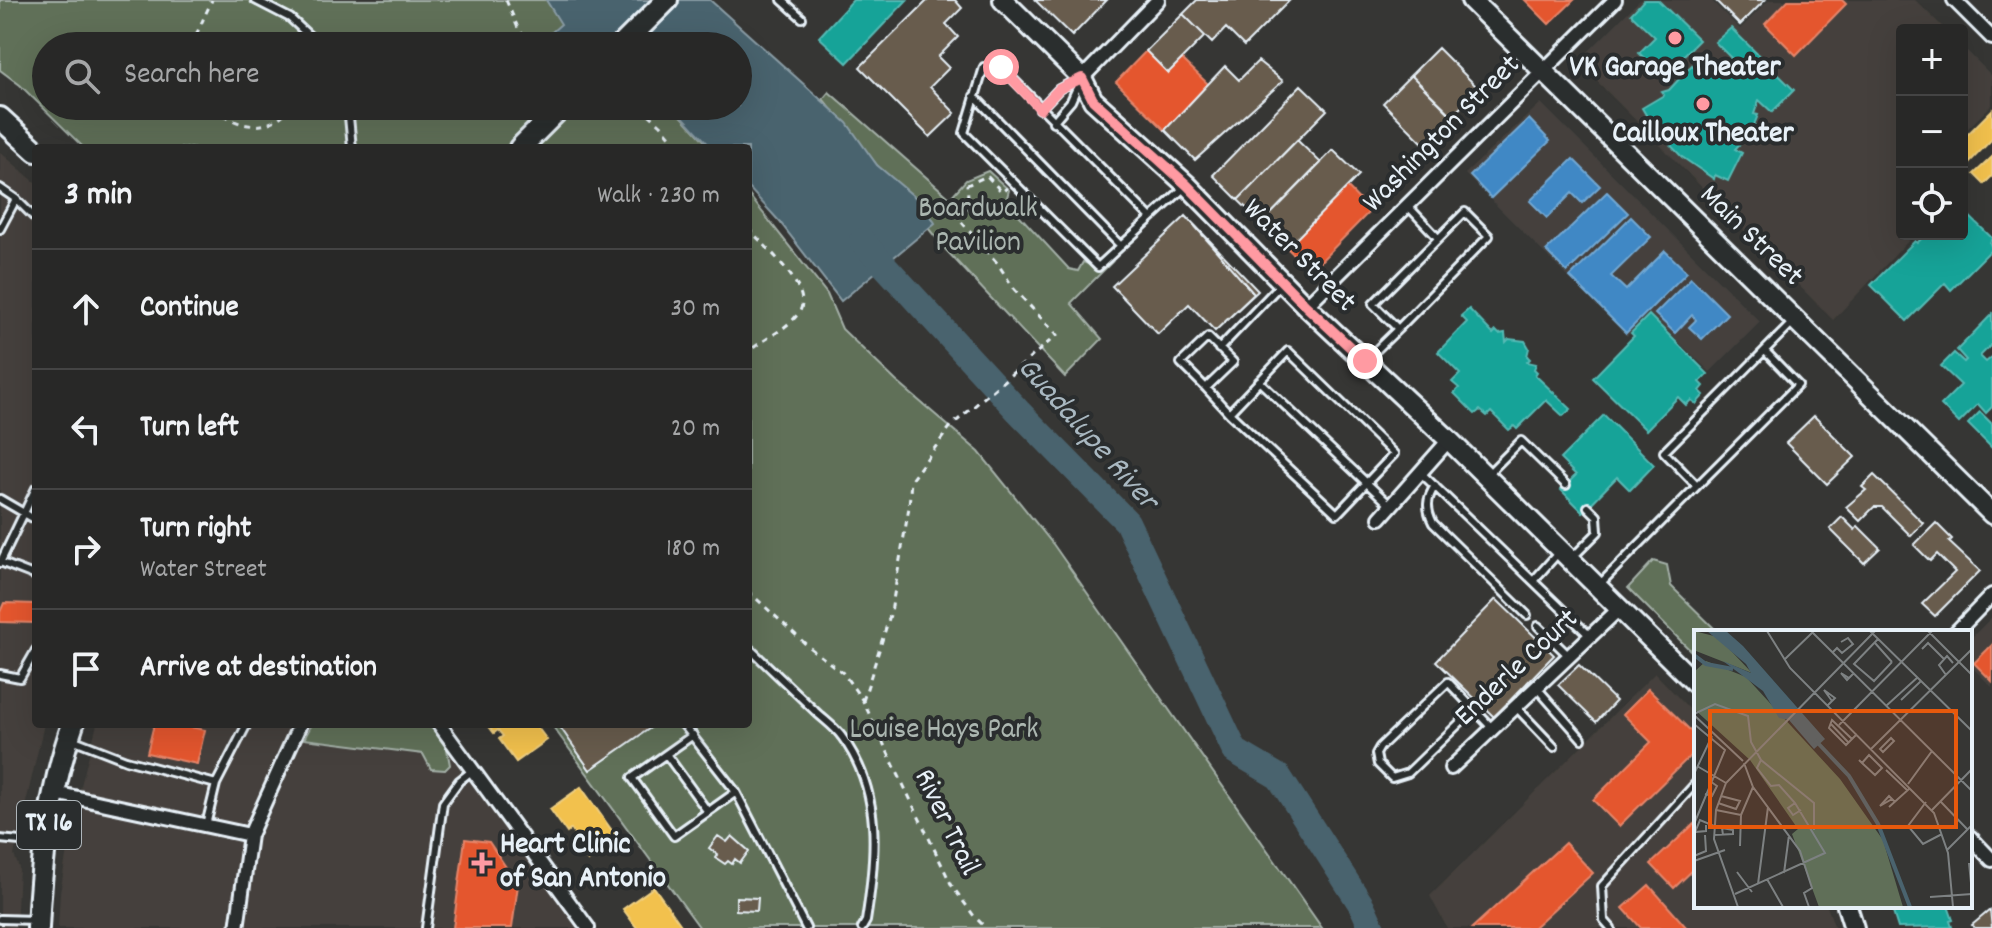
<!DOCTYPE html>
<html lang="en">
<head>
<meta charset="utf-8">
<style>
	:root { --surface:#282827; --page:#343433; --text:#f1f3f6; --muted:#a5a6a7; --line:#444 }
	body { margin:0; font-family:Dekko,sans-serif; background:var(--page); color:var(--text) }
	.controls { position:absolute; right:24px; top:24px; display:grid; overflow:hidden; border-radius:8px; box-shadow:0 8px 32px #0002 }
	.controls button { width:72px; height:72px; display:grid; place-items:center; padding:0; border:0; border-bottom:2px solid var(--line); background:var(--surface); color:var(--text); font:40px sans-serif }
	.stop { position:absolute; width:24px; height:24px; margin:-18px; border:6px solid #ff9aa2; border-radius:50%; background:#fff }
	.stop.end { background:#ff9aa2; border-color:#fff; box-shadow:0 2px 8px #0008 }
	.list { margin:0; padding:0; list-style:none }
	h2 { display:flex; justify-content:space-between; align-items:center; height:104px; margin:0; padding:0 32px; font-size:34px }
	h2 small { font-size:26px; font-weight:400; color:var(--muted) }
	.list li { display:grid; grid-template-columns:52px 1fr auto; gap:24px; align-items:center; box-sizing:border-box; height:120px; padding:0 32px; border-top:2px solid var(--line) }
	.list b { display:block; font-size:30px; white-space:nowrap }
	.list p { margin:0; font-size:26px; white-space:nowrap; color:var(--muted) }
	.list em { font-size:26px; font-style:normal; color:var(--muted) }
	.icon { flex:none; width:44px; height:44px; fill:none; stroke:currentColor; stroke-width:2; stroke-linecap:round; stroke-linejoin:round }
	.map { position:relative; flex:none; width:1992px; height:928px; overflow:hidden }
	.search { position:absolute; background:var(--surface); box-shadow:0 8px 32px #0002; left:32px; top:32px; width:720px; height:88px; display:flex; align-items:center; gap:20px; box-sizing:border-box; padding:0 28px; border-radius:44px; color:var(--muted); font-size:30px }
	.panel { position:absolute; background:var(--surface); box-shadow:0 8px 32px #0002; left:32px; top:144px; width:720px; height:584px; border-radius:8px }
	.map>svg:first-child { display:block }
	.built { fill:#45413c }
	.green { fill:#606f58; stroke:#a4b0a8; stroke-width:2 }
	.water { fill:#4a636e; stroke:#899ca5; stroke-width:2 }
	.homes { fill:#f2c14e; stroke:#efcf81; stroke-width:2 }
	.shops { fill:#e4572e; stroke:#e5856b; stroke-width:2 }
	.schools { fill:#3f88c5; stroke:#72a8d4; stroke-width:2 }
	.public { fill:#17a398; stroke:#56bab5; stroke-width:2 }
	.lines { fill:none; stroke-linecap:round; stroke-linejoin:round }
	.river { stroke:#4a636e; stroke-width:26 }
	.building { fill:#675c4e; stroke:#e8f1f8; stroke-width:2 }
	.lane-casing { stroke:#e8f1f8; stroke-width:12 }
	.street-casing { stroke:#e8f1f8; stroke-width:18 }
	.secondary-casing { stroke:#e8f1f8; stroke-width:24 }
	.primary-casing { stroke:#e8f1f8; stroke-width:26 }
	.path { stroke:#e8f1f8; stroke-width:3; stroke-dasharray:6 6; stroke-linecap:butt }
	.lane { stroke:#2a2d2e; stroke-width:6 }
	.street { stroke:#2a2d2e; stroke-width:12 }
	.secondary { stroke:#2a2d2e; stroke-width:18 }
	.primary { stroke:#2a2d2e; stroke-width:20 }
	.route { stroke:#ff9aa2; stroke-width:10 }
	.poi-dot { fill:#ff9aa2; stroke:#2a2d2e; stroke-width:3 }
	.labels { text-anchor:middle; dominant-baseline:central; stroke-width:8; stroke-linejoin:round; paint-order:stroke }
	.shield { fill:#2a2d2e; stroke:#afb6bb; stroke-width:2 }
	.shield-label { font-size:28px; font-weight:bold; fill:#e8f1f8 }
	.poi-label { font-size:30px; font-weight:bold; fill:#e8f1f8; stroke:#2a2d2e }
	.street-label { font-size:30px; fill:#e8f1f8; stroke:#2a2d2e }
	.park-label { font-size:30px; fill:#abb6b0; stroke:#2a2d2e }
	.water-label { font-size:32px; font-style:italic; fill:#a9b8c1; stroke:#2a2d2e }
	.inset-river { fill:none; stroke:#4a636e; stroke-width:4 }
	.inset-road { fill:none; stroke:#7d8182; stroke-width:2 }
	.view { fill:#e8590c; fill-opacity:0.15; stroke:#e8590c; stroke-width:4 }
	.inset-edge { fill:none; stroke:#e8f1f8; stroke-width:4 }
</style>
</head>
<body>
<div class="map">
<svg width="1992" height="928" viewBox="0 0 1992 928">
	<rect width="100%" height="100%" fill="#363634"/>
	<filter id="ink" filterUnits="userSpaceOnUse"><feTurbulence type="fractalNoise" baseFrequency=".0125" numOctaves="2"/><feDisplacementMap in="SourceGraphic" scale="16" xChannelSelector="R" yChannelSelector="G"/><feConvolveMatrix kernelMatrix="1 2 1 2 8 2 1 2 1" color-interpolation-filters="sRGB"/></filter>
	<g filter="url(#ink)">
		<!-- built -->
		<path class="built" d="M1640,0H1711L1740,29L1769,0H1915L1946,30H1902V234H1915L1833,320L1578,62Z
			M1962,46L1992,76V105L1962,134Z
			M1541,103L1760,322L1710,372L1649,314L1627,336L1465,174Z
			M0,152L36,183V724H44L14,855L19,868L16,928H0Z
			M1992,617V687L1970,665V639Z
			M1655,673L1696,716V906H1827L1835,928H1447L1430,896Z
			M97,724H429L579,928H58L60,893L72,820Z"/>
		<!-- green -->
		<path class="green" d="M0,0H576L618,46H46V106H672L711,148H84L20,85L0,70Z
			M829,92L950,198L966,180L988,171L1009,190L1006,201L1069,269L1078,271L1083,262L1096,267L1111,263L1071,303L1102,339L1065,377L946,250L823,99Z
			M748,194L827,294L842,329L896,381L979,452L1053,544L1322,928H700L551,724H748Z
			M1653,561L1667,565L1671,586L1718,632H1696V656L1628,588Z
			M312,724H429L447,749L450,765L445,770L431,769L423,754L304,739Z"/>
		<!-- water -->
		<path class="water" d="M546,0H710L847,123L877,165L923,204L935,223L841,301L779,221L748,187V148H712L673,106H738V46H551L544,39L561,24Z"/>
		<!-- homes -->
		<path class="homes" d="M1992,110V139L1962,170V140Z
			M1992,157V176L1984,184L1974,174Z
			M487,724H535L547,740L516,762L499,739L503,736L498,730L494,733Z
			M581,787L618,839L588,861L572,838L575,835L571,829L567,833L550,809Z
			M654,887L683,928H637L623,909Z"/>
		<!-- shops -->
		<path class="shops" d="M1525,0H1574L1549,24Z
			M1788,0H1842L1846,4L1796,55L1765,24Z
			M1146,51L1168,73L1182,59L1208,84L1165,130L1116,82Z
			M1347,187L1370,211L1311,271L1287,248Z
			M4,603L36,604V623L0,622V612Z
			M1992,645V681L1974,663Z
			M1648,689L1696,736V750L1619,826L1593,800L1651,742L1623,714Z
			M154,724H176L205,730L197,764L147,753Z
			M1694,824L1696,826V867L1674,888L1651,864Z
			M465,839L489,842L518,885L512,928H453Z
			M1565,843L1593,873L1533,928H1472Z
			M1649,885L1687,928H1641L1623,908Z"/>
		<!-- schools -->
		<path class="schools" d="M1529,119L1550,141L1491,198L1470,176Z
			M1573,159L1600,186L1582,203L1572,193L1547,218L1530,201Z
			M1607,192L1628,213L1567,272L1546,251Z
			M1631,217L1651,237L1611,276L1626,290L1665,251L1687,272L1626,333L1570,277Z
			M1691,278L1727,314L1702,339L1689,327L1696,320L1692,315L1675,333L1655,314Z"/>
		<!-- public -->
		<path class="public" d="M853,0H907L847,63L819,37Z
			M1644,0H1658L1699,40L1663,76L1639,53L1655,37L1631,14Z
			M1731,28L1794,90L1772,112L1759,100L1754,114L1758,115L1754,125L1756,127L1735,149L1742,153L1728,181L1715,175L1714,179L1682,157L1653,127L1642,108L1664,95L1662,92L1669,90L1692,65L1697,70L1732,59L1715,42Z
			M1965,212L1992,238L1990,243L1992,249L1951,290L1945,283L1907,321L1871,285L1915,241L1917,243L1926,234H1962V215Z
			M1469,309L1493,334L1496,331L1499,334L1505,333L1506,342L1509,339L1525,341L1529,348L1527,356L1530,359L1527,362L1536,364L1534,369L1537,372L1535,375L1571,409L1563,416L1546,400L1517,429L1514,426L1509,430L1491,412L1487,416L1480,410L1475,414L1454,393L1459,388L1452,382L1460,374L1438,352L1467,322L1461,316Z
			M1992,314V344L1980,356L1986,362L1992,357V407L1986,413L1978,404L1959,423L1941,405L1961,385L1941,366L1954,353L1964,362L1966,360L1957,350Z
			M1649,315L1708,374L1700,382L1704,386L1700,391L1704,395L1696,404L1691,400L1686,405L1678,397L1646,430L1593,378L1634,336L1631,333Z
			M1980,412L1992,424V448L1968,424Z
			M1604,415L1654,465L1630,490L1617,477L1583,512L1561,490L1576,475L1560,459Z
			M1891,906H1948L1953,920L1950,921L1952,927L1898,928Z"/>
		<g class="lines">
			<!-- river -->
			<path class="river" d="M862,241L1018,411L1127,522L1235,751L1279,777L1362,906L1372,928"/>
		</g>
		<!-- building -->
		<path class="building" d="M928,0H955L962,8L946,24L958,37L938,57L949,68L930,87L955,113L930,137L860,67Z
			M1035,0H1107L1072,36Z
			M1197,0H1290L1244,46L1226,28L1212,43L1183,14Z
			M1715,0H1765L1740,25Z
			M1183,14L1205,36L1168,73L1146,51Z
			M1438,48L1479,89L1452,116L1411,75Z
			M1258,61L1283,81L1195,160L1165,130L1225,66L1239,80Z
			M1411,75L1460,123L1431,151L1383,103Z
			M1301,85L1327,110L1238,200L1213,175Z
			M1297,140L1321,163L1262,223L1238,200Z
			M1333,150L1359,175L1287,248L1262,223Z
			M1186,216L1258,291L1215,331L1189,304L1158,334L1112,286Z
			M1186,216L1254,294L1215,331L1189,304L1158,334L1112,286Z
			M1814,416L1855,457L1827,484L1786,443Z
			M1874,475L1923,523L1911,536L1882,507H1874L1860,521L1846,507L1866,490L1862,487Z
			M1842,517L1855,530L1858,526L1880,548L1864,563L1830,529Z
			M1936,523L1952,539L1949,542L1980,571L1935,616L1922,604L1955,572L1937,554L1930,561L1914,545Z
			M1496,599L1554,655L1494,717L1436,661Z
			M1579,665L1616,701L1596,722L1558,685Z
			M558,724H656L590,770Z
			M718,836L727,842L732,836L749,851L740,863L735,859L732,864L728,861L725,864L716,858L718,855L709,848Z
			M736,897L758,898L757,911L736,910Z
			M1990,910L1992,928H1975L1972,925Z"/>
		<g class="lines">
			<!-- lane casing -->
			<g class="lane-casing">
				<path id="lane" d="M255,0L290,18L320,46
					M782,0L802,18
					M974,96L1121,246
					M348,106L352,148
					M1040,109L1059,89L1078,79
					M1053,122L1071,101L1080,81
					M0,188L16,199L36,219
					M1408,206L1438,238
					M1465,212L1489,236L1398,329L1373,304Z
					M1151,218L1001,67H984L964,133L1098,267L1186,186
					M0,229L16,199
					M1208,337L1233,362L1206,388L1181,363Z
					M1219,349L1280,285
					M1366,360L1398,329
					M1259,381L1390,505
					M1206,388L1229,413L1337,514L1394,454L1288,351L1229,413
					M1421,473L1591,637
					M1488,474L1521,441L1566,485
					M1435,486C1426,499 1426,509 1433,523L1527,615
					M1697,486L1798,385L1765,351
					M0,499L36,520
					M1573,557L1598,532L1597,516L1588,507
					M0,562L36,576
					M0,563L36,488
					M1533,581L1560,551
					M1599,585L1697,486L1664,452L1792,323
					M1538,626L1570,657
					M748,647C770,668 793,690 815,711C823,719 835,727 842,737C883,792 876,858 866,921L862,928
					M0,674L20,678L36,650
					M1537,688L1582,739
					M1516,707L1554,747
					M1474,709L1408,773L1392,778L1378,764L1376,754L1380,747L1448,682L1493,729
					M683,724L736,792L806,928
					M693,735L632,778L674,836L736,792
					M72,739L126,760L216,784L247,724
					M666,754L708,812
					M206,825L216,784
					M0,839L40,843
					M0,919L35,920
					M426,928L443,803L459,781L473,770
					M1611,928L1604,920L1602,886L1696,783"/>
			</g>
			<!-- street casing -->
			<g class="street-casing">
				<path id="street" d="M1954,0L1992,38
					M1082,78L1158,0
					M1306,306L1615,0
					M1380,518L1449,440
					M1956,632L1992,595
					M439,724L588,928
					M1451,768L1620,608
					M55,793L250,835
					M1970,837L1992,860
					M237,928L250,835L300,724"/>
			</g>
			<!-- secondary casing -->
			<g class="secondary-casing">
				<path id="secondary" d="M1003,0L1082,78L1093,100L1187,185L1306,306L1449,440L1696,684
					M1471,0L1992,514
					M1847,906L1854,928"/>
			</g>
			<!-- primary casing -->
			<g class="primary-casing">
				<path id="primary" d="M621,46L667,0
					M0,118L36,151
					M520,148L562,106
					M38,928C41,860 50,789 73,724"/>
			</g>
			<!-- path -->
			<path class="path" d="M506,0L518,28L532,46
				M191,46L212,0
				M215,106C235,130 272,134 290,106
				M640,106L661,125L680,148
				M748,228C763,245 817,291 798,314C786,330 763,339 748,352
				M748,591L810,648L843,673L863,701L952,886L974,916L986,928
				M863,701L891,612L909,507L911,480L951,426L1057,335L1014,289L998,264L958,218L969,208L967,185L987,176L1002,192L1007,188"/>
			<!-- lane -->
			<use href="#lane" class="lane"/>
			<!-- street -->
			<use href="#street" class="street"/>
			<!-- secondary -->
			<use href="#secondary" class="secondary"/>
			<!-- primary -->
			<use href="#primary" class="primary"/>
		</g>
	</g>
	<g class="lines" filter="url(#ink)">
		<!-- route -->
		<path class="route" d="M1001,67L1040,109L1059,89L1082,78L1093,100L1187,185L1306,306L1365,361"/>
	</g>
	<!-- markers -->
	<g class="poi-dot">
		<circle cx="1675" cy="38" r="8"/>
		<circle cx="1703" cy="104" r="8"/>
		<path d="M478 851h8v8h8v8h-8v8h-8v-8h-8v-8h8z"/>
	</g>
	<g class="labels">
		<!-- shield labels -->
		<rect class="shield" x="17" y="801" width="64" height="48" rx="6"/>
		<g class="shield-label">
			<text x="49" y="825">TX 16</text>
		</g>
		<!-- poi labels -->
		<g class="poi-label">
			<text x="1675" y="69">VK Garage Theater</text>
			<text x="1703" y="135">Cailloux Theater</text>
			<text x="500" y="846" text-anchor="start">Heart Clinic<tspan x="500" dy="34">of San Antonio</tspan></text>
		</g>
		<!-- street labels -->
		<g class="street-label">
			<text transform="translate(1443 135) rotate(-45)">Washington Street</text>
			<text transform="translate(1750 237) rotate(44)">Main Street</text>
			<text transform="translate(1298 257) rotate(45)">Water Street</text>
			<text transform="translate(1518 669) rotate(-43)">Enderle Court</text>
			<text transform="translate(945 823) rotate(64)">River Trail</text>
		</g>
		<!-- park labels -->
		<g class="park-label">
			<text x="978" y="210">Boardwalk<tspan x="978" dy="34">Pavilion</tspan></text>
			<text x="944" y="731">Louise Hays Park</text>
		</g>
		<!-- water labels -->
		<g class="water-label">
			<text transform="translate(1086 435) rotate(48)">Guadalupe River</text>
		</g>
	</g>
	<!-- overview -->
	<g transform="translate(1694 630)">
		<rect width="278" height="278" fill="#363634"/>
		<path d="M0,1L24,7L58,43L2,21ZM12,31L52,47L146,149L189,210L209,277H125L98,204L104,199L56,130L0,79V42Z" fill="#606f58"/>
		<path d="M13,1H32L49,16L131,109L120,119L95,90L85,88L69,61L29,31L57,43L52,34Z" fill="#4a636e"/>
		<path class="inset-river" d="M0,25L12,34L39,39M121,110L155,146L184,194L216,277"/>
		<path class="inset-road" d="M73,1L96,38L240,183L254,223L259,277M117,1L278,161M176,1L278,101M234,1L278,45M184,9L160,34L180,51L198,32M181,13L198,32M228,19L234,13L250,29M139,22L143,18L148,23L159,14L154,8L147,12M90,30L120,1M252,45L245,35L253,26L259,33M155,48L147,43L153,50L160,43M207,70L227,51M134,75L141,68L130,60L138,71M192,76L224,47M0,84L21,74L54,86L57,112L67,130L120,173V200M0,85L49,131M136,93L154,112M0,94L31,120L0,194M145,95L238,1M197,108L200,111L189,122L186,119ZM158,109L138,90L135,98L152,115L163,104M177,119L278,19M165,130L168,133L181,145L188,138L175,125L168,133M50,133L59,157L106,221L118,258L110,263L115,277M3,136L32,153M192,140L213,160M0,144L18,106M214,154L238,121M11,164L18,166L23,156L16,151M198,169L186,176L195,166L201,172M232,172L214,196L229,214L248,204M247,172L274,200M24,173L42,179L46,171L27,166M101,173L94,178L99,185L107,180M195,177L215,159M22,180L47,185M238,180L278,139M12,195V201L1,202L6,190L20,196M20,205L39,204V200L28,198L29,205M46,216L47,185L59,157M253,220L278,195M0,226L12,221L11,205M0,231L31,220M275,233L278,263M43,242L58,262M90,243L95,205M73,249L89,277M64,254L74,177M41,264L131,223L101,173L85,155L77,156L63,138L67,130M236,267L278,264M44,277L20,209L22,180L32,153L181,1"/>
		<path class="view" d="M16,81H262V197H16Z"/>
		<rect width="278" height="278" class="inset-edge"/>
	</g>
</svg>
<div class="controls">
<button>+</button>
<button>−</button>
<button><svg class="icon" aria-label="locate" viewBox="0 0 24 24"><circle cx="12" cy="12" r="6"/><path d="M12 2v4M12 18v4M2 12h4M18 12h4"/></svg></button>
</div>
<div class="stop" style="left:1001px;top:67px"></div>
<div class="stop end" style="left:1365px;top:361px"></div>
<div class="search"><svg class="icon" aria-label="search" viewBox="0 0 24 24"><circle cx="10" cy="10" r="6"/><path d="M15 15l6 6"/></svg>Search here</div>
<section class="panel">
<h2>3 min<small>Walk · 230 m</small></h2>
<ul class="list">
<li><svg class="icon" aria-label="ahead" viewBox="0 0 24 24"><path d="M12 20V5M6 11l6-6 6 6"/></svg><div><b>Continue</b></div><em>30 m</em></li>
<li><svg class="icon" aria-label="left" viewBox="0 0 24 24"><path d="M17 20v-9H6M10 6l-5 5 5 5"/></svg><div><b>Turn left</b></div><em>20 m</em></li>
<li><svg class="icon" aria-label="right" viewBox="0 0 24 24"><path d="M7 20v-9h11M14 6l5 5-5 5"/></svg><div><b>Turn right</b><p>Water Street</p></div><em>180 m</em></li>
<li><svg class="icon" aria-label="arrive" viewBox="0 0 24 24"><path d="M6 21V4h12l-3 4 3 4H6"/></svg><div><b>Arrive at destination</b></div></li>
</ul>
</section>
</div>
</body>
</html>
